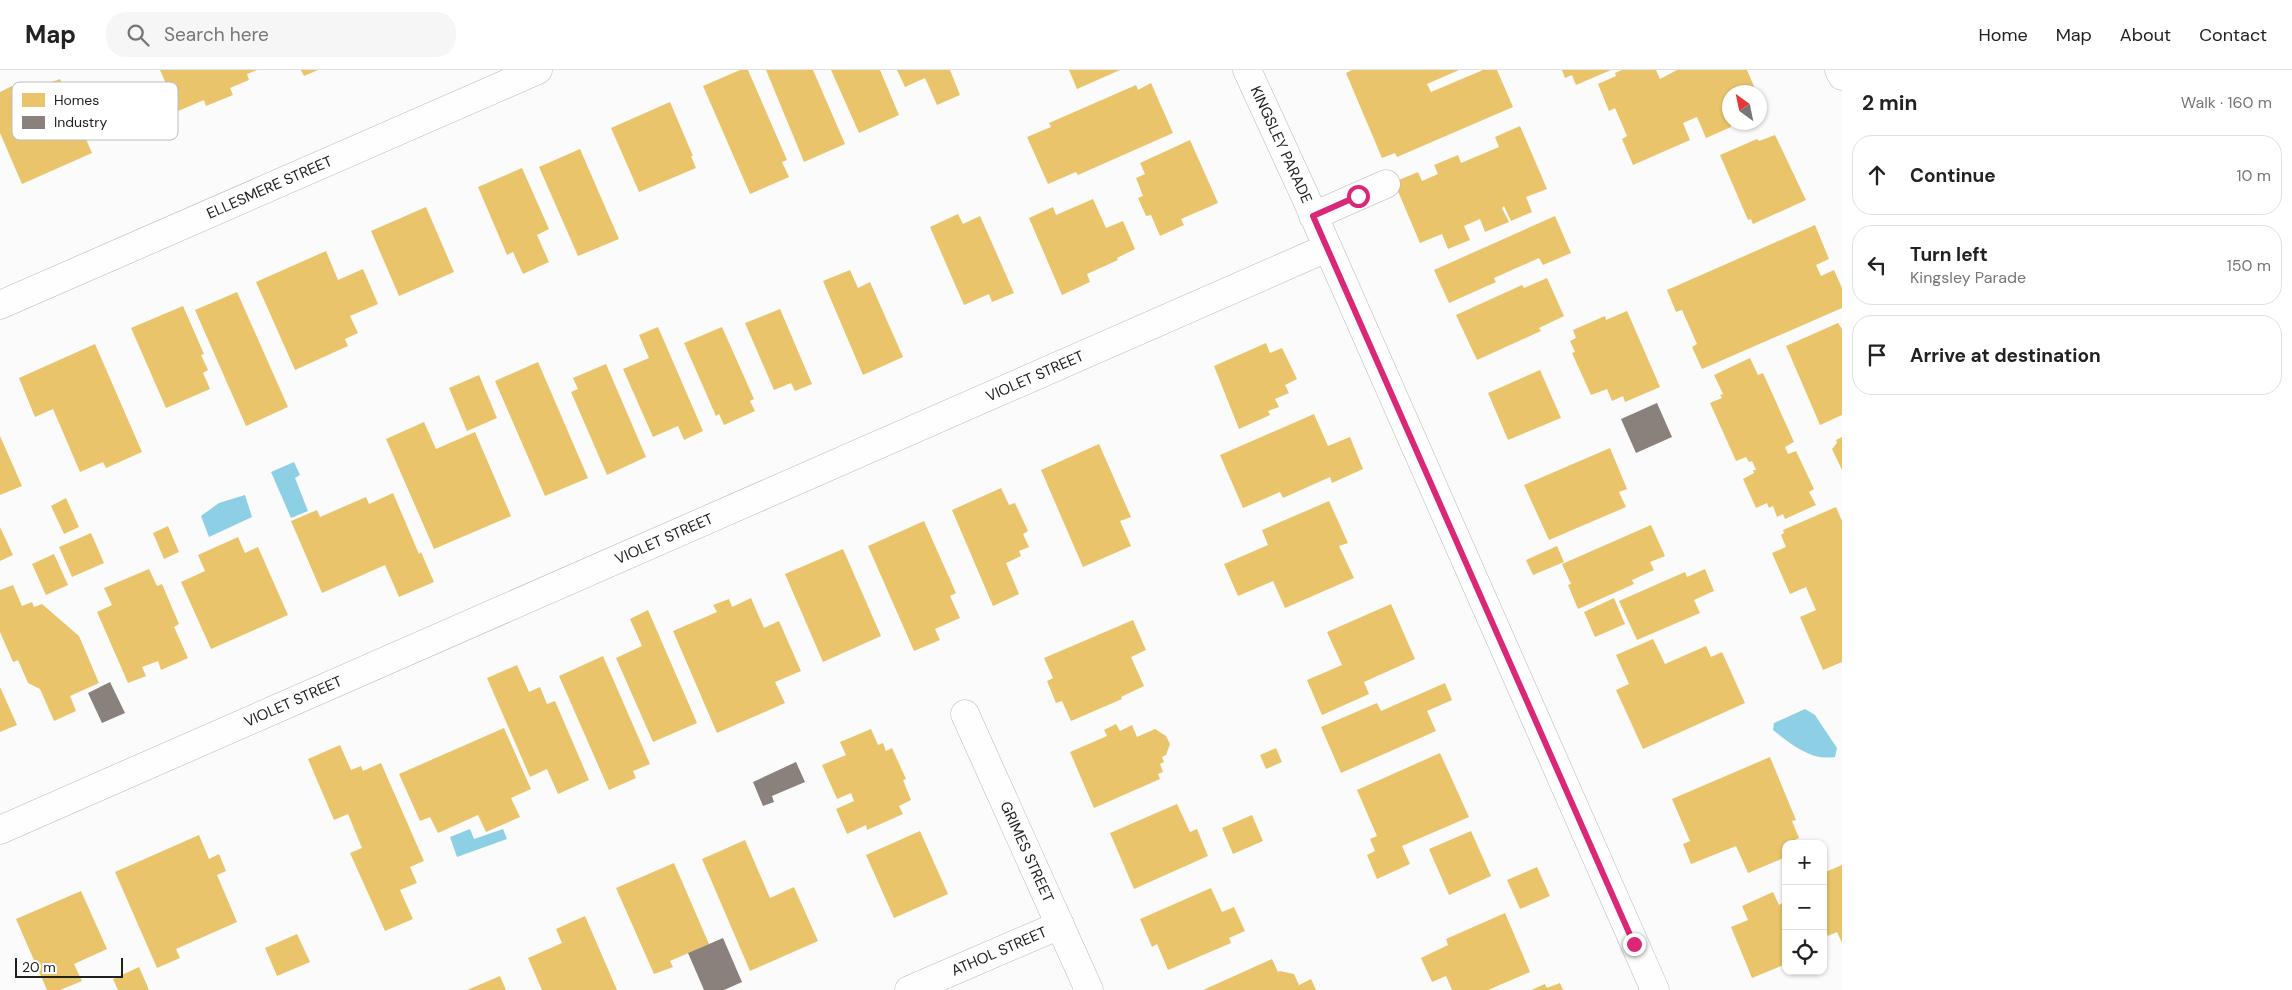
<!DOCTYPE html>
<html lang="en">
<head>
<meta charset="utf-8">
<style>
	:root { --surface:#fff; --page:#f6f6f6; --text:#222; --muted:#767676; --line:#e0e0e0 }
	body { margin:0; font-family:"DM Sans",sans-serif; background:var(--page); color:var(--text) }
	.controls { position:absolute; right:15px; bottom:15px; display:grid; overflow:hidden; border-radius:10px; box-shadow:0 1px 4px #0004 }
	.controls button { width:45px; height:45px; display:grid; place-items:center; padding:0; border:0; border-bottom:1px solid var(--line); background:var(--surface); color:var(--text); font:25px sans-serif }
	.compass { position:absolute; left:1722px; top:15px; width:45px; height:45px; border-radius:50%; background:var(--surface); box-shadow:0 1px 4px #0004; rotate:327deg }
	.scale { position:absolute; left:15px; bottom:12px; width:108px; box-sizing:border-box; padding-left:5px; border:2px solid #202021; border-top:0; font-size:14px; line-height:18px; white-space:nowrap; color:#202021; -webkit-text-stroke:4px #fff; paint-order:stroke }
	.stop { position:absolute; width:15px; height:15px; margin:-11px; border:4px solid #db2777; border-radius:50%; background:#fff }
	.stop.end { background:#db2777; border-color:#fff; box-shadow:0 1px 5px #0008 }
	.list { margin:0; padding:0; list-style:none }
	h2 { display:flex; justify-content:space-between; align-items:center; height:65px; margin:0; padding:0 20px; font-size:21px }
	h2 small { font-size:16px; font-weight:400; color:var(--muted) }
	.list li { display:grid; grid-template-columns:32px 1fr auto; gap:15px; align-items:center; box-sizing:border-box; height:80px; margin:0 10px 10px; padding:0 10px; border:1px solid var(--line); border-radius:20px }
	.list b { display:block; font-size:19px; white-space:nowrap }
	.list p { margin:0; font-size:16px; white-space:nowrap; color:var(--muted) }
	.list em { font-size:16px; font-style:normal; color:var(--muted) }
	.icon { flex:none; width:28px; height:28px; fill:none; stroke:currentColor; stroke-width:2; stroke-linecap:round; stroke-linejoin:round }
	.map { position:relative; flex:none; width:1842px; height:920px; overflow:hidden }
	header { display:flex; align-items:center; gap:30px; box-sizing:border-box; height:70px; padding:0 25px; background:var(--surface); border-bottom:1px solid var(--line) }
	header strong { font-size:24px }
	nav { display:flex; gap:28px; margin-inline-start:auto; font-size:18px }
	.search { width:350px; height:45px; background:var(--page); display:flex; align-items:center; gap:12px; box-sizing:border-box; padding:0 18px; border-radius:20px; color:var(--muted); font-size:19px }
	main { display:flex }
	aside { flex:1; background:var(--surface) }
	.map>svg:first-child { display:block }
	.water { fill:#8dcfe5 }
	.homes { fill:#e9c46a }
	.industry { fill:#8a817c }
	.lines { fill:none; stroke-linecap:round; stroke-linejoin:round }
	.minor-casing { stroke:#b7b7b7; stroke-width:29 }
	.minor { stroke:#fefefe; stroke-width:28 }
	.route { stroke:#db2777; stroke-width:6 }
	.labels { text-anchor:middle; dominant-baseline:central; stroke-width:5; stroke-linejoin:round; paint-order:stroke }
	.street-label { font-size:15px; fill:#202021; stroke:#fff }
	.key { fill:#fff; stroke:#bcbcbc; stroke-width:1 }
	.key-label { font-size:14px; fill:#202021 }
</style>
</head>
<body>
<header>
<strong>Map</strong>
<div class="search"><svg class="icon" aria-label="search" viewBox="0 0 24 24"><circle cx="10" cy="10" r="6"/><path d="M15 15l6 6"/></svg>Search here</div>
<nav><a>Home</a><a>Map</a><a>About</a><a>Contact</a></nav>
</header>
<main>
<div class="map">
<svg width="1842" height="920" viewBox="0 0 1842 920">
	<rect width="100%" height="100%" fill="#fbfbfb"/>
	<!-- water -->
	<path class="water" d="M294,392L300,405L295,408L308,441L291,448L271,402Z
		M245,425L252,447L209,467L201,446L219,433Z
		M1805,639L1815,645L1837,678L1835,687C1811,691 1792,675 1773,660L1774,653Z
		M470,759L474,769L503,759L507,769L457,787L450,767Z"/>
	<!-- homes -->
	<path class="homes" d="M160,0H257L247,4L249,10L230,18L233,25L206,36L204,30L178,41Z
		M301,0H318L304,6Z
		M740,0H748L787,90L782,92L789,107L750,124L703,16Z
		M766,0H813L845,74L804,92Z
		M831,0H880L899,45L859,63Z
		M897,0H950L960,25L937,35L925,8L905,17Z
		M1069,0H1120L1077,19Z
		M1352,0H1459L1427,14L1431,22L1483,0H1497L1513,37L1397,87L1395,83L1382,88L1346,3Z
		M1562,0H1611L1576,15L1572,5L1565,8Z
		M1622,0H1656L1660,9L1677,0H1747L1756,21L1730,22L1731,57L1706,68L1697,47L1683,53L1690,70L1633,95L1622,69L1627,66L1615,38L1609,41L1598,14L1616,6L1615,3Z
		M60,9L92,83L22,114L0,63V22L12,16L16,25Z
		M1151,13L1173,63L1078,105L1076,102L1048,114L1027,67L1051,57L1049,53L1136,15L1138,20Z
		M670,32L693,86H691L696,98L639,122L611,58Z
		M1520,56L1547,119L1526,127L1532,142L1511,151L1504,136L1502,138L1509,152L1485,162L1480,149L1464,156L1470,170L1448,179L1442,164L1420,173L1394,112L1418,102L1422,111L1438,104L1434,95L1458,85L1461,93L1499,77L1495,67Z
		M1775,65L1806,130L1753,154L1751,149L1748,150L1720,85L1757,69L1759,71Z
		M1190,70L1218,133L1181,149L1184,155L1160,166L1151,145L1146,146L1138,128L1143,126L1136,108L1145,104L1140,93Z
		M580,79L619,169L578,186L539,97Z
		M522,98L549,159L537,165L549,192L523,204L513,182L507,185L478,117Z
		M1093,129L1106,158L1123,151L1135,179L1117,188L1118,190L1087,204L1090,212L1062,225L1029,148L1053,137L1056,145Z
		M426,137L454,202L399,226L371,161Z
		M958,144L963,154L980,146L1014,223L992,232L989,224L964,235L930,157Z
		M1555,146L1571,183L1543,195L1539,188L1494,208L1496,212L1449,233L1434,200Z
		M1815,155L1829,189L1816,195L1821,206L1834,200L1842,218V238L1702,299L1692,277L1697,274L1682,240L1676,242L1667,220Z
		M326,181L338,210L363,199L378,234L350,246L358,263L345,269L348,276L295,300L256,212Z
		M850,200L858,218L870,212L903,287L863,305L823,211Z
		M1547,208L1564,246L1539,258L1541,261L1477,290L1456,245L1522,215L1524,218Z
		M237,222L288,337L246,356L195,240Z
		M183,236L204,284L201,285L208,300L203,303L210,319L166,338L131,258Z
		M780,239L812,314L795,321L791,313L774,320L745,253Z
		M1627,241L1660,317L1625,332L1623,326L1612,331L1607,319L1591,325L1572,283L1575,282L1570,271L1576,268L1573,260L1605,246L1606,250Z
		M1838,253L1842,259V345L1820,355L1786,276Z
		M658,257L703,361L684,370L678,356L653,367L623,299L649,288L639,265Z
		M722,257L754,329L750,331L755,341L724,355L719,344L716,346L684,273Z
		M1266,273L1270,283L1282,278L1297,309L1285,315L1289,323L1275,329L1279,337L1268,341L1270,345L1239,359L1214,296Z
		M95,274L142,382L106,398L103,392L80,402L53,339L35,347L19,308Z
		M1750,288L1758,305L1763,303L1794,372L1785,377L1788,384L1796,381L1814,419L1809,422L1816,435L1785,449L1783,444L1777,447L1773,436L1769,438L1767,433L1756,438L1743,409L1754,403L1753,400H1756L1752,391L1749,392L1746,387L1736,391L1710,333L1722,328L1720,325L1723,324L1714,305Z
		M538,292L588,408L545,426L495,311Z
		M606,294L646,387L607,405L571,322L578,319L573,308Z
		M1540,300L1561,348L1508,370L1488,323Z
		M479,305L497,348L467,361L449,318Z
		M1314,344L1328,376L1350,367L1363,399L1332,413L1330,407L1283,428L1280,422L1243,438L1220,385Z
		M424,352L436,379L475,362L511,446L434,479L386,369Z
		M0,366L22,416L0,425Z
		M1842,367V400L1832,379L1837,373L1836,370Z
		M1099,374L1131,447L1120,451L1131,476L1083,497L1041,400Z
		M1610,378L1627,419L1619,422L1626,437L1549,470L1524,415Z
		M1001,418L1009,435L1015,433L1028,461L1023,464L1029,477L1019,481L1021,486L1006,493L1019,524L993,536L952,440Z
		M393,423L419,484L421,482L434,512L399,527L385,495L322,523L291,451L317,440L320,447L366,427L369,434Z
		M66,428L79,457L64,464L51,436Z
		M1329,431L1348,473L1339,476L1354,508L1285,538L1273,511L1238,526L1224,494L1268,475L1262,460Z
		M1836,437L1842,451V592L1823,600L1800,547L1816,540L1806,517L1790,524L1772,483L1786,477L1781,465L1784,463L1783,460Z
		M924,451L956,523L950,526L960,548L935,559L940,570L914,581L868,476Z
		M1651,455L1665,486L1650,492L1654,500L1632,510L1634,514L1578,539L1568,515L1571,514L1562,494Z
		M168,456L179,482L164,489L153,463Z
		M0,457L13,485L0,491Z
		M91,463L104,493L72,507L59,477Z
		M238,467L245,483L258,477L288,545L211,579L181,512L205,501L198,485Z
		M1557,476L1564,492L1533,505L1526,490Z
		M843,479L881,566L823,592L785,504Z
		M54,484L68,515L46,525L32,494Z
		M149,499L157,516L162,514L179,554L174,557L188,588L161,600L158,591L142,597L146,606L128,613L97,542L112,535L104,518Z
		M1705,499L1714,521L1694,530L1700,543L1637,570L1619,531L1685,502L1687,507Z
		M13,515L22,536L32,532L34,537L42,534L79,566L99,613L70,626L76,641L54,651L40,619L28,613L18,590L13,592L0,562V520Z
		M751,528L764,558L779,551L801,601L775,612L785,633L717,663L673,561L717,542L713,535L729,529L732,537Z
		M1614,528L1625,554L1595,567L1584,542Z
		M1391,534L1415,589L1364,612L1369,624L1322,645L1307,610L1342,595L1327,562Z
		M648,540L697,653L653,672L616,588L642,576L630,549Z
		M1133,550L1146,580L1131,587L1144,616L1121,627L1122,629L1071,651L1062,631L1056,633L1047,611L1053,608L1044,588Z
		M1653,569L1665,594L1706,576L1711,587L1722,582L1745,633L1643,679L1616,620L1629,614L1616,585Z
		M603,586L650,694L633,701L636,708L609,720L559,606Z
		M517,595L529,622L540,617L547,634L555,631L589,710L558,724L547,699L530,707L487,608Z
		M1445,613L1452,630L1427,641L1436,661L1341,703L1321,657L1377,633L1381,641Z
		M0,617L17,655L0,662Z
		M1116,654L1120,661L1132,655L1137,667L1155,659L1166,666L1170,674L1166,685L1162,687L1164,692L1160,694L1163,702L1158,704L1160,709L1094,738L1070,682L1107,666L1104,660Z
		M504,658L531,719L511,728L520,747L486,762L478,745L438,763L430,747L420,751L399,704Z
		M871,659L878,675L883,673L886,681L892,678L906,709L903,710L911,730L899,736L903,744L867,760L866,755L847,764L836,739L854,731L851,723L837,729L822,695L846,685L840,672Z
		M340,675L351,700L361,696L363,701L381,693L424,791L410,797L417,813L400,820L413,849L385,861L350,783L362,778L348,744L334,750L308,689Z
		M1276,678L1282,692L1266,699L1260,685Z
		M1440,683L1469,747L1402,776L1410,794L1377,809L1367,785L1375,781L1370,769L1377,766L1357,720Z
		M1770,687L1796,750L1792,751L1799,768L1783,775L1786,787L1748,803L1736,776L1691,794L1683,774L1690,771L1672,729Z
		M1177,734L1190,762L1197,759L1208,786L1134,819L1110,763Z
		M1252,745L1263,771L1233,784L1222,758Z
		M920,761L948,824L894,848L866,785Z
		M1471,761L1491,806L1449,825L1429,779Z
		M199,765L209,789L219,784L226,801L217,805L237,852L176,879L180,888L157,898L115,802Z
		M745,770L770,828L794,817L818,871L750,901L702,789Z
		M674,793L709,874L670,891L673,897L654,904L616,818Z
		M1842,795V873L1837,862L1828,866L1823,855V803Z
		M1537,797L1550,826L1520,839L1507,810Z
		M1211,818L1222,842L1234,837L1245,861L1229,868L1231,873L1168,900L1157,874L1152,877L1140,849Z
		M81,821L107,879L74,894L82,911L60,920H47L16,849Z
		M1773,822L1779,835L1784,832L1786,836V894L1752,908L1731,857L1748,850L1742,836Z
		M1505,843L1530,902L1488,920H1452L1446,906L1432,912L1421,888L1448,875L1446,869Z
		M585,846L617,920H542L528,888L562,873L556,859Z
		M297,864L310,892L277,906L265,878Z
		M1272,889L1278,902L1280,901L1294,904L1299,915L1311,909L1316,920H1203Z
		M139,897L149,920H118L113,909Z
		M500,906L506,920H467Z
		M1560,913L1563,920H1531L1545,914L1547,918Z"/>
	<!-- industry -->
	<path class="industry" d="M1657,333L1672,367L1636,383L1621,349Z
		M110,612L125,643L102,653L88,623Z
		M796,692L805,712L772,726L774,732L763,736L753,712Z
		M723,868L742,912L724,920H704L688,883Z"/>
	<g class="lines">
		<!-- minor casing -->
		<g class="minor-casing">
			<g id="minor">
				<path id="s1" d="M1247,0L1305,126L1655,920"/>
				<path d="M1839,0L1842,6"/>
				<path d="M1313,146L1386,114"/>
				<path id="s2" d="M0,235L538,0"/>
				<path id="s3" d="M965,644L1089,920"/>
				<path id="s4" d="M0,760L1327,178"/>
				<path id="s5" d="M909,920L1060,855"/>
			</g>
		</g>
		<!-- minor -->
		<use href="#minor" class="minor"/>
	</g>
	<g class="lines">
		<!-- route -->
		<path class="route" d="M1358,126L1313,146L1634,874"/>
	</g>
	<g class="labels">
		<!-- street labels -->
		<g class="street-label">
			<text stroke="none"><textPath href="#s1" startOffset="82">KINGSLEY PARADE</textPath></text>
			<text stroke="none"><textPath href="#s2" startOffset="294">ELLESMERE STREET</textPath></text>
			<text stroke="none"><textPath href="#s4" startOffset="1130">VIOLET STREET</textPath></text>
			<text stroke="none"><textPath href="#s4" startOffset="725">VIOLET STREET</textPath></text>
			<text stroke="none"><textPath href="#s4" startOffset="320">VIOLET STREET</textPath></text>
			<text stroke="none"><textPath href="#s3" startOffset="151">GRIMES STREET</textPath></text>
			<text stroke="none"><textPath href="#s5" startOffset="98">ATHOL STREET</textPath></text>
		</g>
	</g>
	<!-- legend -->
	<rect x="12" y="12" width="166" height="58" rx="8" class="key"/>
	<rect x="22" y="23" width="23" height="14" fill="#e9c46a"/>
	<rect x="22" y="46" width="23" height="13" fill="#8a817c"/>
	<g class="key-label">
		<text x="54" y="35">Homes</text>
		<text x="54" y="57">Industry</text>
	</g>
</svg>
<div class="controls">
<button>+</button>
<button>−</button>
<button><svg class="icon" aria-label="locate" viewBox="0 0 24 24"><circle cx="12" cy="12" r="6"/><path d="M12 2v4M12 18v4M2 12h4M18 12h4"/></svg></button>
</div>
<svg class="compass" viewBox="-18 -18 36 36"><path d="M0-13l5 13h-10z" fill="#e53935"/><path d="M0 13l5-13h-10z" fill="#767676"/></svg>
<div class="scale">20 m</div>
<div class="stop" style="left:1358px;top:126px"></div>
<div class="stop end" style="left:1634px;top:874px"></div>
</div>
<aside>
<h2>2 min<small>Walk · 160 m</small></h2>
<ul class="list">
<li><svg class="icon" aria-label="ahead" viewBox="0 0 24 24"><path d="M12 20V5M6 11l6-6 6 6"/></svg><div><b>Continue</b></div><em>10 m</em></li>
<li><svg class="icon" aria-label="left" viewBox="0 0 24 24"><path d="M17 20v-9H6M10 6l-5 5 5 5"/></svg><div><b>Turn left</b><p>Kingsley Parade</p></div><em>150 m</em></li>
<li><svg class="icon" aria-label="arrive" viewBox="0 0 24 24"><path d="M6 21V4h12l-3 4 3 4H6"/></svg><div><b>Arrive at destination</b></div></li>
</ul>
</aside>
</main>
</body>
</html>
